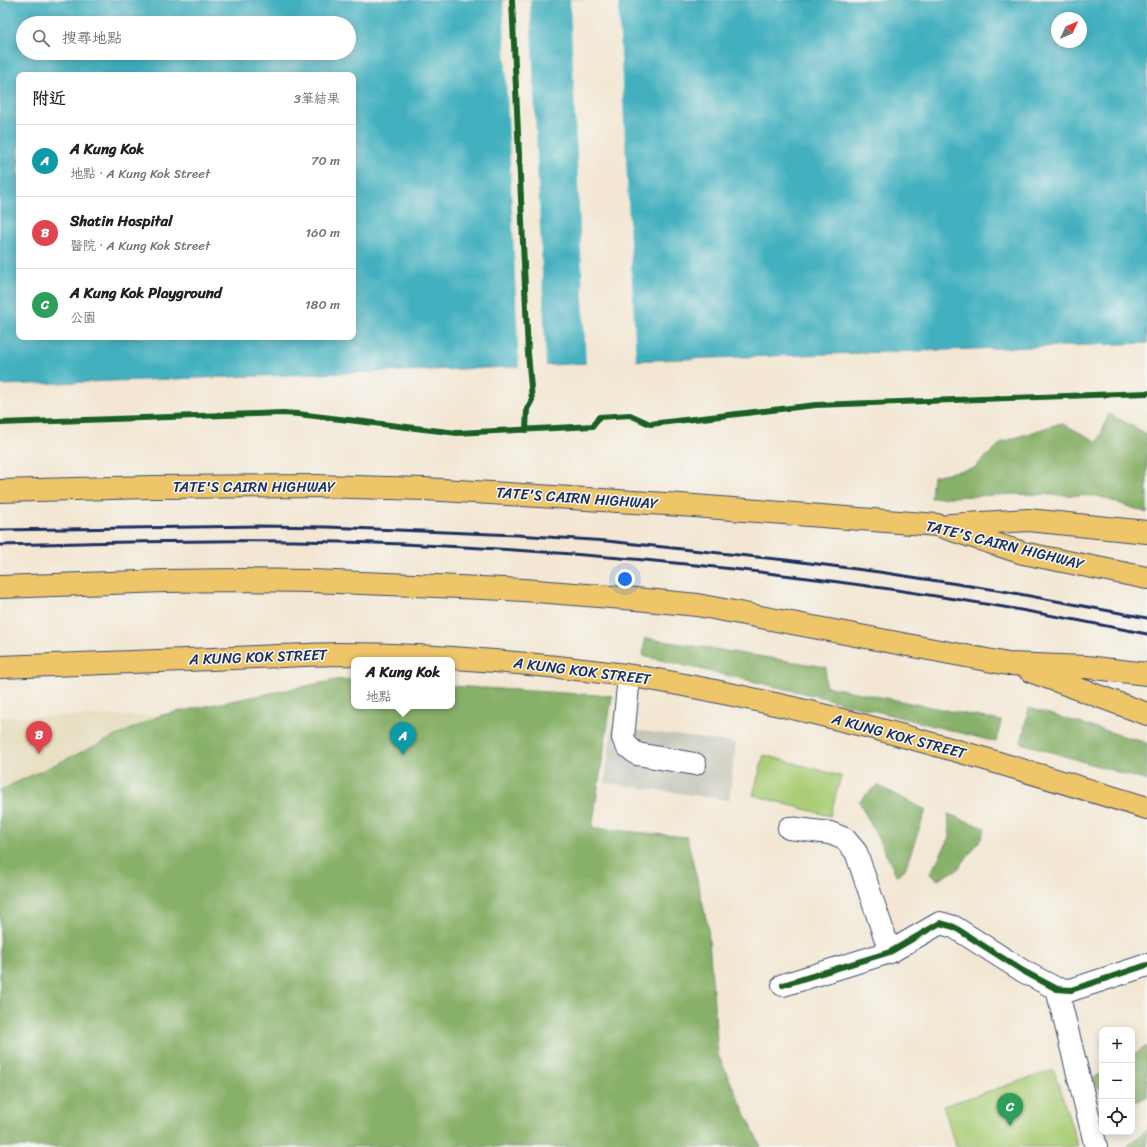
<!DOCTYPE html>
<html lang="zh-TW">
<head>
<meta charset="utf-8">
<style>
	:root { --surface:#fff; --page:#f6f6f6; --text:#202124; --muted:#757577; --line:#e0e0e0; --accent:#d1495b }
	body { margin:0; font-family:Sriracha,"LXGW WenKai TC",sans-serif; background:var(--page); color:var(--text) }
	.controls { position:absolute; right:12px; bottom:12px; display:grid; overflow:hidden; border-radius:8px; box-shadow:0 2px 10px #0003 }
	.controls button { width:36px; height:36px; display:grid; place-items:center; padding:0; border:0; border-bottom:1px solid var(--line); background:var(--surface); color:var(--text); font:20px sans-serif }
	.compass { position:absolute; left:1051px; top:12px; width:36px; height:36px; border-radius:50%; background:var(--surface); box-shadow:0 2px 10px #0003; rotate:46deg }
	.you { position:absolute; left:625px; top:579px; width:14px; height:14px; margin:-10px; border:3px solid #fff; border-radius:50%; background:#1a73e8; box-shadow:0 0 0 6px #1a73e833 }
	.badge { display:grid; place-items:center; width:26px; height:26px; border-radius:50%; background:var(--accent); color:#fff; font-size:13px; font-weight:700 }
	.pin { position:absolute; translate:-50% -33px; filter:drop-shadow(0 1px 2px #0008) }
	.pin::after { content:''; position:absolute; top:21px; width:14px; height:12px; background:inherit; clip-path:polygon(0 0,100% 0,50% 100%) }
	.popup { position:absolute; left:351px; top:657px; width:104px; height:52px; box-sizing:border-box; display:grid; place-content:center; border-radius:8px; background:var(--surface); filter:drop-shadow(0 1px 3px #0005); font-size:13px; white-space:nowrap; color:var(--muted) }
	.popup b { font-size:15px; color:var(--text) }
	.popup::after { content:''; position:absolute; left:50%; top:100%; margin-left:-8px; border:8px solid transparent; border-top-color:var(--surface) }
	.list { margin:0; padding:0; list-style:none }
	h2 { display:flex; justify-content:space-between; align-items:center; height:52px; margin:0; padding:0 16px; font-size:17px }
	h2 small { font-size:13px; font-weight:400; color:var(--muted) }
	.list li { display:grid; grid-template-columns:26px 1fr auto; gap:12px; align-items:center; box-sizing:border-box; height:72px; padding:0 16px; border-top:1px solid var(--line) }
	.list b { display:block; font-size:15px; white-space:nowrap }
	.list p { margin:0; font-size:13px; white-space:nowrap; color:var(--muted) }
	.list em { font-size:13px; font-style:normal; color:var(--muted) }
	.icon { flex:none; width:22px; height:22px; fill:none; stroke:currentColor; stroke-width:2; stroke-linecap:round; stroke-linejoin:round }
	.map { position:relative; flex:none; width:1147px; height:1147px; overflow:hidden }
	.search { position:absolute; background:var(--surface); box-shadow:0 2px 10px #0003; left:16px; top:16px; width:340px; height:44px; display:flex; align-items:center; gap:10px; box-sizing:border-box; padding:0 14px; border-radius:22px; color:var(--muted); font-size:15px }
	.panel { position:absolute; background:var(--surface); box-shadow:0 2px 10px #0003; left:16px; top:72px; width:340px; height:268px; border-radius:8px }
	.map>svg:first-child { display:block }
	.built { fill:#e4dbba }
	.industrial { fill:#c6c5b8 }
	.green { fill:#aacd76; stroke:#627e6a }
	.forest { fill:#87b067; stroke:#517062 }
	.water { fill:#43b0bf; stroke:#2f708e; fill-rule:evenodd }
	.pier { fill:#f3e7d3 }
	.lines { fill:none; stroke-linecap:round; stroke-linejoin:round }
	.minor-casing { stroke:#3b4b70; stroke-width:24 }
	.major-casing { stroke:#3b4b70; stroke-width:24 }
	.highway-casing { stroke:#3b4b70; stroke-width:24 }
	.minor { stroke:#fff; stroke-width:22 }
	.major { stroke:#eec569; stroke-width:22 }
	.highway { stroke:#eec569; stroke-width:22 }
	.rail { stroke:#1b2f5e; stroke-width:3 }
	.cycleway-casing { stroke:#f6f6f2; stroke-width:8 }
	.cycleway { stroke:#1b5e20; stroke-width:6 }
	.labels { text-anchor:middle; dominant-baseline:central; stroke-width:3; stroke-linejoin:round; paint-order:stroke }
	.street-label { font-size:15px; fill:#1b2f5e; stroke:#f6f6f2 }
</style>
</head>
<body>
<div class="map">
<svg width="1147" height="1147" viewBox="0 0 1147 1147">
	<rect width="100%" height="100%" fill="#f6f6f2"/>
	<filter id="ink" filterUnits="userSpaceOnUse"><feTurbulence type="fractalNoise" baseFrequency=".025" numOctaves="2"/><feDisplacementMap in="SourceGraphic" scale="8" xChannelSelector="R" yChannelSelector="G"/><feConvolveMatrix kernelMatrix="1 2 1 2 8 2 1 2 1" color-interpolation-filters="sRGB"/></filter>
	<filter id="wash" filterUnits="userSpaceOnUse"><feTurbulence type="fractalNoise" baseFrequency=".012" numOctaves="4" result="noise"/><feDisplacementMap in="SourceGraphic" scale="16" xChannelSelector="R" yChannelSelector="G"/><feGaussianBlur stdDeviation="0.9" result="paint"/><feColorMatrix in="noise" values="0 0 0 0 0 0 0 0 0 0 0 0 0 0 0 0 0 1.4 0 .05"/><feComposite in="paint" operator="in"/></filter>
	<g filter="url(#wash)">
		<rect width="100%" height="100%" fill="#f3e7d3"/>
		<!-- built -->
		<path class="built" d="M161,715L0,790V717Z"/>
		<!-- industrial -->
		<path class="industrial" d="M612,727L736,743L729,800L605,783Z"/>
		<!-- green -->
		<path class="green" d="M764,755L841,776L830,816L753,795Z
			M1054,1070L1078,1147H956L943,1106Z"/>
		<!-- forest -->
		<path class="forest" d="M1109,414L1147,434V513L1098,496L1016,494L931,498L933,476L974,468L1002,442L1061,423L1098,442Z
			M645,638L826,667L825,686L1001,721L996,742L821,697L643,656Z
			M341,679L354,680V706H452V686L612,696L592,828L687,837L708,927L718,1055L761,1147H0V790L161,715Z
			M1029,708L1147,743V781L1021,743Z
			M877,785L926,810L905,869L897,876L859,801Z
			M948,814L985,828L981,839L958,869L938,880L930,874L950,837Z
			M1147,1046V1097L1132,1103V1055Z
			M1102,1073V1091L1090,1080Z
			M1147,1129V1147H1126Z"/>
		<!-- water -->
		<path class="water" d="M0,0H1147V343L626,361L513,367L0,385ZM1057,18H1081V42H1057ZM23,23H349V53H23ZM19,75H353V337H19Z"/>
		<!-- pier -->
		<path class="pier" d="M503,0H530L546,367L519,368Z
			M570,0H618L636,363L586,365Z"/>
	</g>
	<g filter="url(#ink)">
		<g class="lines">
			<!-- minor casing -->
			<g class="minor-casing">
				<path id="minor" d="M629,676L623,738L627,746L637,754L695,764
					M789,828L830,833L845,839L856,852L890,952
					M783,985L890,952L940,923L954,927L1023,971L1057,989L1071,990L1147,965
					M1057,989L1096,1147"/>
			</g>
			<!-- major casing -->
			<g class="major-casing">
				<path id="major" d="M0,667C70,665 140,662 211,659C254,657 296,655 339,654C435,654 531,663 625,675C676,682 725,693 775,704C900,732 1024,770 1147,808"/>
			</g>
			<!-- highway casing -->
			<g class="highway-casing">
				<path id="highway" d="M0,491L151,487L317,486L425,489L507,494L681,505L937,525L1023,553L1147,578
					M951,525L1028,520L1147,532
					M0,587L165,581L238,580L310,581L414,585L524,590L636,599L697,605L1008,664L1086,667L1147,674
					M1030,671L1147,714"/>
			</g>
			<!-- minor -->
			<use href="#minor" class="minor"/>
			<!-- major -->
			<use href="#major" class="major"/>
			<!-- highway -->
			<use href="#highway" class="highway"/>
			<!-- rail -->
			<path class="rail" d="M0,530L259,526L327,527L517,535L607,541L786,560L879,572L1003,591L1147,618
				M0,545C141,541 282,538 423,545C666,556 909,585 1147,634"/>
			<!-- cycleway casing -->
			<g class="cycleway-casing">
				<path id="cycleway" d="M512,0L528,353L532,400L527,409L526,430
					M0,423L282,413L298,414L457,433L593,426L599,417L630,415L650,424L816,405L1147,393
					M783,985L890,952L940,923L954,927L1023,971L1057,989L1071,990L1147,965"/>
			</g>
			<!-- cycleway -->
			<use href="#cycleway" class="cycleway"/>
		</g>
	</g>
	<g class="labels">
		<!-- street labels -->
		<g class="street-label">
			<text x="254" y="487">TATE'S CAIRN HIGHWAY</text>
			<text transform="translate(577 498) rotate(4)">TATE'S CAIRN HIGHWAY</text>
			<text transform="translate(1005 545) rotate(14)">TATE'S CAIRN HIGHWAY</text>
			<text transform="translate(258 657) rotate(-2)">A KUNG KOK STREET</text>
			<text transform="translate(582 671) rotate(7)">A KUNG KOK STREET</text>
			<text transform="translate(899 736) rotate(15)">A KUNG KOK STREET</text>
		</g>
	</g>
</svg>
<div class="controls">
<button>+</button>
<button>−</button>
<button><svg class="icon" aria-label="locate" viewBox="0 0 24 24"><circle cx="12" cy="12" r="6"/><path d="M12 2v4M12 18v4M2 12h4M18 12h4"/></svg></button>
</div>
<svg class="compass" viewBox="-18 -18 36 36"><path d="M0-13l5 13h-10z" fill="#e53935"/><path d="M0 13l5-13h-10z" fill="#757577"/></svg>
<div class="you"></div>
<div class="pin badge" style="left:403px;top:755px;background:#0f9aa8">A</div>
<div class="popup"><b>A Kung Kok</b>地點</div>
<div class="pin badge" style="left:39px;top:754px;background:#e0444e">B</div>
<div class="pin badge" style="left:1010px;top:1126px;background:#2e9e5b">C</div>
<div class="search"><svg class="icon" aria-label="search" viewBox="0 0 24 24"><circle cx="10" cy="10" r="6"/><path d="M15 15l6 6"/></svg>搜尋地點</div>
<section class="panel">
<h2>附近<small>3筆結果</small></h2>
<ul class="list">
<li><span class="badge" style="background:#0f9aa8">A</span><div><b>A Kung Kok</b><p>地點 · A Kung Kok Street</p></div><em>70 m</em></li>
<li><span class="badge" style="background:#e0444e">B</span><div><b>Shatin Hospital</b><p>醫院 · A Kung Kok Street</p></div><em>160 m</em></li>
<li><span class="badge" style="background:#2e9e5b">C</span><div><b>A Kung Kok Playground</b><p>公園</p></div><em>180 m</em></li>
</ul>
</section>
</div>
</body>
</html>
